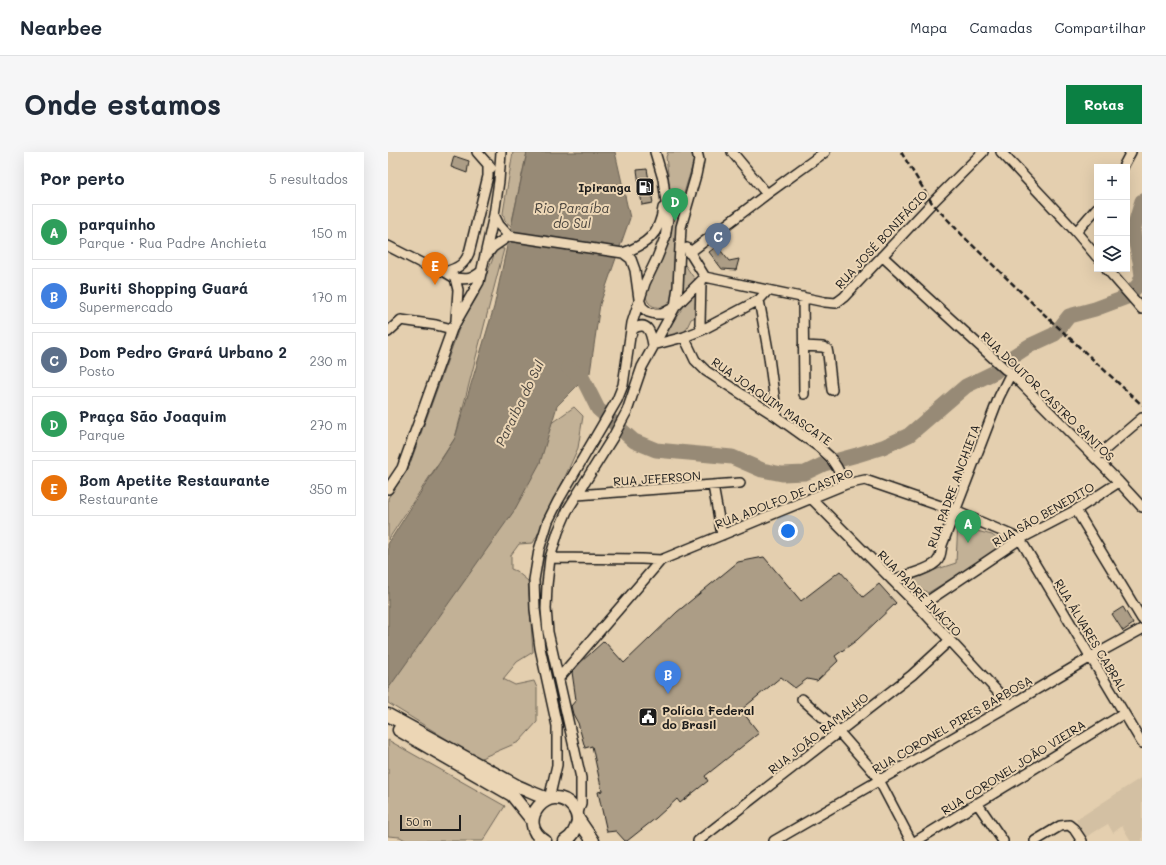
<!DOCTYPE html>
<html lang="pt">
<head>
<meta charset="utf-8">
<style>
	:root { --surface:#fff; --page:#f6f6f7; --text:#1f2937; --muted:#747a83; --line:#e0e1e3; --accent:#0b8043 }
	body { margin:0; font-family:Mali,sans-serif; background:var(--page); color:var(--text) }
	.controls { position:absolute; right:12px; top:12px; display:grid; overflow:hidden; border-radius:0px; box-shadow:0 4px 16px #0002 }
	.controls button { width:36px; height:36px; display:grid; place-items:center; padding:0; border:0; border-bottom:1px solid var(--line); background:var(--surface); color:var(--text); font:20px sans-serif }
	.scale { position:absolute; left:12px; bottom:10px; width:61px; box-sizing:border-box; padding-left:4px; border:2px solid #1c1c1c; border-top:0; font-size:11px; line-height:14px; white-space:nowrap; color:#1c1c1c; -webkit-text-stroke:3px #ecd6b5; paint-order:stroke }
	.you { position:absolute; left:400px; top:379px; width:14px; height:14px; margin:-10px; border:3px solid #fff; border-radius:50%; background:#1a73e8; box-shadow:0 0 0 6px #1a73e833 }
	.badge { display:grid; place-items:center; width:26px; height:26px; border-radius:50%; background:var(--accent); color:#fff; font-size:13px; font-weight:700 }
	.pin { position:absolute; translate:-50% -33px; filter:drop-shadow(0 1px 2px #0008) }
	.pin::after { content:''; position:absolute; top:21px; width:14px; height:12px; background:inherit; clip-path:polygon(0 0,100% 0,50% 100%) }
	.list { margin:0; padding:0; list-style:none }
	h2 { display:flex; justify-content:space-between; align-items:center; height:52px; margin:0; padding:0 16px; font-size:17px }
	h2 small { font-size:13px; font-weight:400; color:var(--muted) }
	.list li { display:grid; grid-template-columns:26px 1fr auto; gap:12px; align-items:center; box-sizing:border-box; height:56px; margin:0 8px 8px; padding:0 8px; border:1px solid var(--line); border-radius:0px }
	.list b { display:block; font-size:15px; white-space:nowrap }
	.list p { margin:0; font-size:13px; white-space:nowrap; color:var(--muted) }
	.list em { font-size:13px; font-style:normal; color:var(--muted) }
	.icon { flex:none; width:22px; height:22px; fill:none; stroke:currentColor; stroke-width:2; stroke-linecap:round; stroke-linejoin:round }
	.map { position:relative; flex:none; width:754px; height:689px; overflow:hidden; border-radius:0px }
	header { display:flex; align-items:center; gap:24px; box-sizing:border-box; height:56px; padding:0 20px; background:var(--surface); border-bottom:1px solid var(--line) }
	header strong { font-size:19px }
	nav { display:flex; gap:22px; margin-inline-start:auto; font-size:14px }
	.intro { display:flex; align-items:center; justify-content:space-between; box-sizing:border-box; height:96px; padding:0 24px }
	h1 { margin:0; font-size:28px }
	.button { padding:10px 18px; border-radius:0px; background:var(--accent); color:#fff; font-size:14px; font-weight:700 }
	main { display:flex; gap:24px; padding:0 24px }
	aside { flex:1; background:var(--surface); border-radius:0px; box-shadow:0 4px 16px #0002 }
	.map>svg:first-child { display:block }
	.built { fill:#d3c0a3 }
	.green { fill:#c2b196; stroke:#6f6659 }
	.water { fill:#978a76; stroke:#665e52 }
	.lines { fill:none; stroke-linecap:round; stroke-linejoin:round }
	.river { stroke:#978a76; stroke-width:15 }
	.building { fill:#ac9d86; stroke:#1c1c1c }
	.minor-casing { stroke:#1c1c1c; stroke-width:12 }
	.major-casing { stroke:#1c1c1c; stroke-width:15 }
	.minor { stroke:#ecd6b5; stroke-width:9 }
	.major { stroke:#ecd6b5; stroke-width:12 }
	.rail { stroke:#1c1c1c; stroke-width:2.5; stroke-dasharray:6 3; stroke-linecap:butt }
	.labels { text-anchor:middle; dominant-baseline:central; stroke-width:4; stroke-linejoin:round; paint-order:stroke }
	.poi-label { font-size:12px; font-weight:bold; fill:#1c1c1c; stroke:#ecd6b5; text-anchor:end }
	.street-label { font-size:12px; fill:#1c1c1c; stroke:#ecd6b5 }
	.water-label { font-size:13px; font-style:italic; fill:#47423c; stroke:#ecd6b5 }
</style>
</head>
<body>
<header>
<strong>Nearbee</strong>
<nav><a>Mapa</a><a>Camadas</a><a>Compartilhar</a></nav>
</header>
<div class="intro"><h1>Onde estamos</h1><a class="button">Rotas</a></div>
<main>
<aside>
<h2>Por perto<small>5 resultados</small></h2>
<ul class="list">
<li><span class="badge" style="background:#2e9e5b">A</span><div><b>parquinho</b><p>Parque · Rua Padre Anchieta</p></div><em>150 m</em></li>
<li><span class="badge" style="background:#3f7fe0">B</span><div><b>Buriti Shopping Guará</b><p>Supermercado</p></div><em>170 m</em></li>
<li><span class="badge" style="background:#5c6f8a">C</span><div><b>Dom Pedro Grará Urbano 2</b><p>Posto</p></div><em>230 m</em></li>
<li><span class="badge" style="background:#2e9e5b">D</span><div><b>Praça São Joaquim</b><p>Parque</p></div><em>270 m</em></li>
<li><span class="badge" style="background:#e8710a">E</span><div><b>Bom Apetite Restaurante</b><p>Restaurante</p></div><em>350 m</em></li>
</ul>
</aside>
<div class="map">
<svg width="754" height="689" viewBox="0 0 754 689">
	<rect width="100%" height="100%" fill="#e4cfaf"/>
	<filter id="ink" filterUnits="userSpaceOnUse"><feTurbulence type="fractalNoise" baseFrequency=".025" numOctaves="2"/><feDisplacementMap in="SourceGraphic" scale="8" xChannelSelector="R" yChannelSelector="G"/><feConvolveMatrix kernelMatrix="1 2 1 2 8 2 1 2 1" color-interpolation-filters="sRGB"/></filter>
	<g filter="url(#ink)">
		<!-- built -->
		<path class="built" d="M754,625V689H743L734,674L725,681L720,672L698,685L688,668Z"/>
		<!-- green -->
		<path class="green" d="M125,0H139L123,74L117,69L115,61Z
			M280,0H306V8C299,32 291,54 288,79C286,97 287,114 285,132C284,136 284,142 283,147C278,159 261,158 258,145C258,142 258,139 258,136L283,81L284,55L278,5Z
			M108,96L116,97L67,286L0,388V346L20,317L73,171L89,145L104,109Z
			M295,110L308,129L295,143Z
			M308,137L310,164L303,167L295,184L272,188Z
			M186,255L195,264L190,296L158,367L145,391L131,392L123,403V417L128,419L140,429L145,500L129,510L115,527L127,533L146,529L149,536V570L131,590L91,607L0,551V525L159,274Z
			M570,369L589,379L604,383L617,393L540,441L519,427L568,411Z
			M0,588L117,654L95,689H19L12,685L0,684Z"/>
		<!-- water -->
		<path class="water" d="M139,0H227L242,66L212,152L202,221L169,254L152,311L126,359L0,537V392L67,286L106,155Z"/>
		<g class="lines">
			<!-- river -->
			<path class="river" d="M180,215L194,225L210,257L246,289L268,298L344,305L374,318L394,322L417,321L436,312L469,303L495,295L521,283L578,234L607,220L621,207L641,194L667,182L681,164L707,157L739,145L751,132L754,124L752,109L745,79L754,49"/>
		</g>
		<!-- building -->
		<path class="building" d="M66,4L81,9L79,21L63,15Z
			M259,17L265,51L254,53L249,18Z
			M329,94L341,109L351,107L348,118L334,117L321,100Z
			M376,405L413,449L452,419L475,445L491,432L508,451L469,488L447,504L450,509L429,529L419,527L407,536L393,525L353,558L371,581L317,624L320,629L292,651L289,647L268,666L239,689H237L228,679L219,680L210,640L214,639L204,594L197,596L190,571L185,562L183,554L188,548L184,520L193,510L216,489L236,511L289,460L350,410Z
			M735,455L745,472L735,479L724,462Z"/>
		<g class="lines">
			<!-- minor casing -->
			<g class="minor-casing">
				<path id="minor" d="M89,0L103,16
					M344,0L379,42
					M613,0L688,80L709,105
					M735,15L743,0
					M106,63L111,73L121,84
					M688,80L709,56
					M121,84L235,101C258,93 272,82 275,56
					M0,94L33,111L57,120L67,126L70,138L68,168
					M299,96L317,125
					M235,101L243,107L247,118L251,147L254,155L260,160L267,162H274L287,155L317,125L437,150L448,151L456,145L544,51L595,0
					M301,101L379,42L437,0
					M494,104L617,217L623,221L731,330L754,355
					M97,105L105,95L121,84
					M719,117L754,157
					M57,120C70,116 76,113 81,101L100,24V11
					M67,126C80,128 84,127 94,119
					M313,130L312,171L314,178
					M415,145L416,242
					M371,148L380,198L389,265
					M0,180L13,168L48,173L64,177
					M243,183L245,177C260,168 263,181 265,193L296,185L314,178L371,148L380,138
					M296,185L307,208L318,219L389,265L431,295L442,305L448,314L458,332
					M415,194L435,195L439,197L440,202L444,238
					M707,306L754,266
					M325,334L334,383
					M0,337L14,316L64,177L91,130L106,63L111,29L113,0
					M189,343L352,331
					M424,347L531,455L622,553
					M688,358L754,467
					M162,406L254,407L273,408L458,332L477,328L567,359L632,387L754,591
					M504,428C514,425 546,416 550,408C553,404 553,398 554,393L611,245L623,221
					M531,455L632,387L688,358L731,330
					M171,526L273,408
					M414,547L451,580L485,619L491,628L523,689
					M161,647L169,613V574L152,496L147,457L146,428L151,398L160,369L170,349L229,248L235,233L244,171L257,131L269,106L277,86L280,66L275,27L267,0
					M589,651L615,689
					M189,664L193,651V626L160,480L158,457L159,433L162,406L170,380L179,359L225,285L239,259L254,215L287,155L290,135L293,75L308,23L311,8L309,0
					M310,689L524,523L562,488
					M386,689L622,553L703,505L754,477
					M528,689L735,562
					M647,689L672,674L681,673L686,677L694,689"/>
			</g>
			<!-- major casing -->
			<g class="major-casing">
				<path id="major" d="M0,563L131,635C141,639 150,644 161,647
					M11,578L124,643L144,668
					M190,667L205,689
					M157,689C125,671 162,627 185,655C188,659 190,665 190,669C188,678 185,685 177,689"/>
			</g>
			<!-- minor -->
			<use href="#minor" class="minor"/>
			<!-- major -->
			<use href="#major" class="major"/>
			<!-- rail -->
			<path class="rail" d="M513,0L544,51L577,86L658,164L754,253"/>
		</g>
	</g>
	<!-- icons -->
	<defs>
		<g id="fuel-square" transform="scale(1)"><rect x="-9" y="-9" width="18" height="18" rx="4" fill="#1c1c1c" stroke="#ecd6b5"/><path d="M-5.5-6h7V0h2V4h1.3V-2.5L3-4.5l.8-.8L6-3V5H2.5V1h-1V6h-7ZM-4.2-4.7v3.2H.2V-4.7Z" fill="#fff"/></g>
		<g id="civic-square" transform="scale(1)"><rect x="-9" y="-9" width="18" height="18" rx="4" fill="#1c1c1c" stroke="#ecd6b5"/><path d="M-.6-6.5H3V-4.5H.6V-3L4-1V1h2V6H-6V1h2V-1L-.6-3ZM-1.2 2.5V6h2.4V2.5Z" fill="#fff"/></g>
	</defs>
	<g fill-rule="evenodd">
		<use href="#fuel-square" x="257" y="35"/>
		<use href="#civic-square" x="260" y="565"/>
	</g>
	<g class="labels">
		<!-- poi labels -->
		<g class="poi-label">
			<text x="243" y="35">Ipiranga</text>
			<text x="274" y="558" text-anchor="start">Polícia Federal<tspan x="274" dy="14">do Brasil</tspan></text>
		</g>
		<!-- street labels -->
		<g class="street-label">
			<text transform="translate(493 87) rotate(-47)">RUA JOSÉ BONIFÁCIO</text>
			<text transform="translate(660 244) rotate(44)">RUA DOUTOR CASTRO SANTOS</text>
			<text transform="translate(384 249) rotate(35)">RUA JOAQUIM MASCATE</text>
			<text transform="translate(269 326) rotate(-4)">RUA JEFERSON</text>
			<text transform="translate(565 334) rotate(-70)">RUA PADRE ANCHIETA</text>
			<text transform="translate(396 346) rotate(-21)">RUA ADOLFO DE CASTRO</text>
			<text transform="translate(655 362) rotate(-30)">RUA SÃO BENEDITO</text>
			<text transform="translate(532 441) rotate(46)">RUA PADRE INÁCIO</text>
			<text transform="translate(703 483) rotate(59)">RUA ÁLVARES CABRAL</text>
			<text transform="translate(564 572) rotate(-30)">RUA CORONEL PIRES BARBOSA</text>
			<text transform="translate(430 581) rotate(-38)">RUA JOÃO RAMALHO</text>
			<text transform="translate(625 615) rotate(-32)">RUA CORONEL JOÃO VIEIRA</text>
		</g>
		<!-- water labels -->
		<g class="water-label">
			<text x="184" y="55">Rio Paraíba<tspan x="184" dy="15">do Sul</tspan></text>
			<text transform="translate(131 251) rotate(-64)">Paraiba do Sul</text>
		</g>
	</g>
</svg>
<div class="controls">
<button>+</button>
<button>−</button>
<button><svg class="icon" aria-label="layers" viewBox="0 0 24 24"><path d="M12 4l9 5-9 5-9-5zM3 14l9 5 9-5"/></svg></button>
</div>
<div class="scale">50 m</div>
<div class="you"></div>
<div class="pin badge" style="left:580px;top:391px;background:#2e9e5b">A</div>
<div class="pin badge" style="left:280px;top:542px;background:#3f7fe0">B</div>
<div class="pin badge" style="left:330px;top:104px;background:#5c6f8a">C</div>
<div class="pin badge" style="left:287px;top:69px;background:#2e9e5b">D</div>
<div class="pin badge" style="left:47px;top:133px;background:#e8710a">E</div>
</div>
</main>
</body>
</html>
